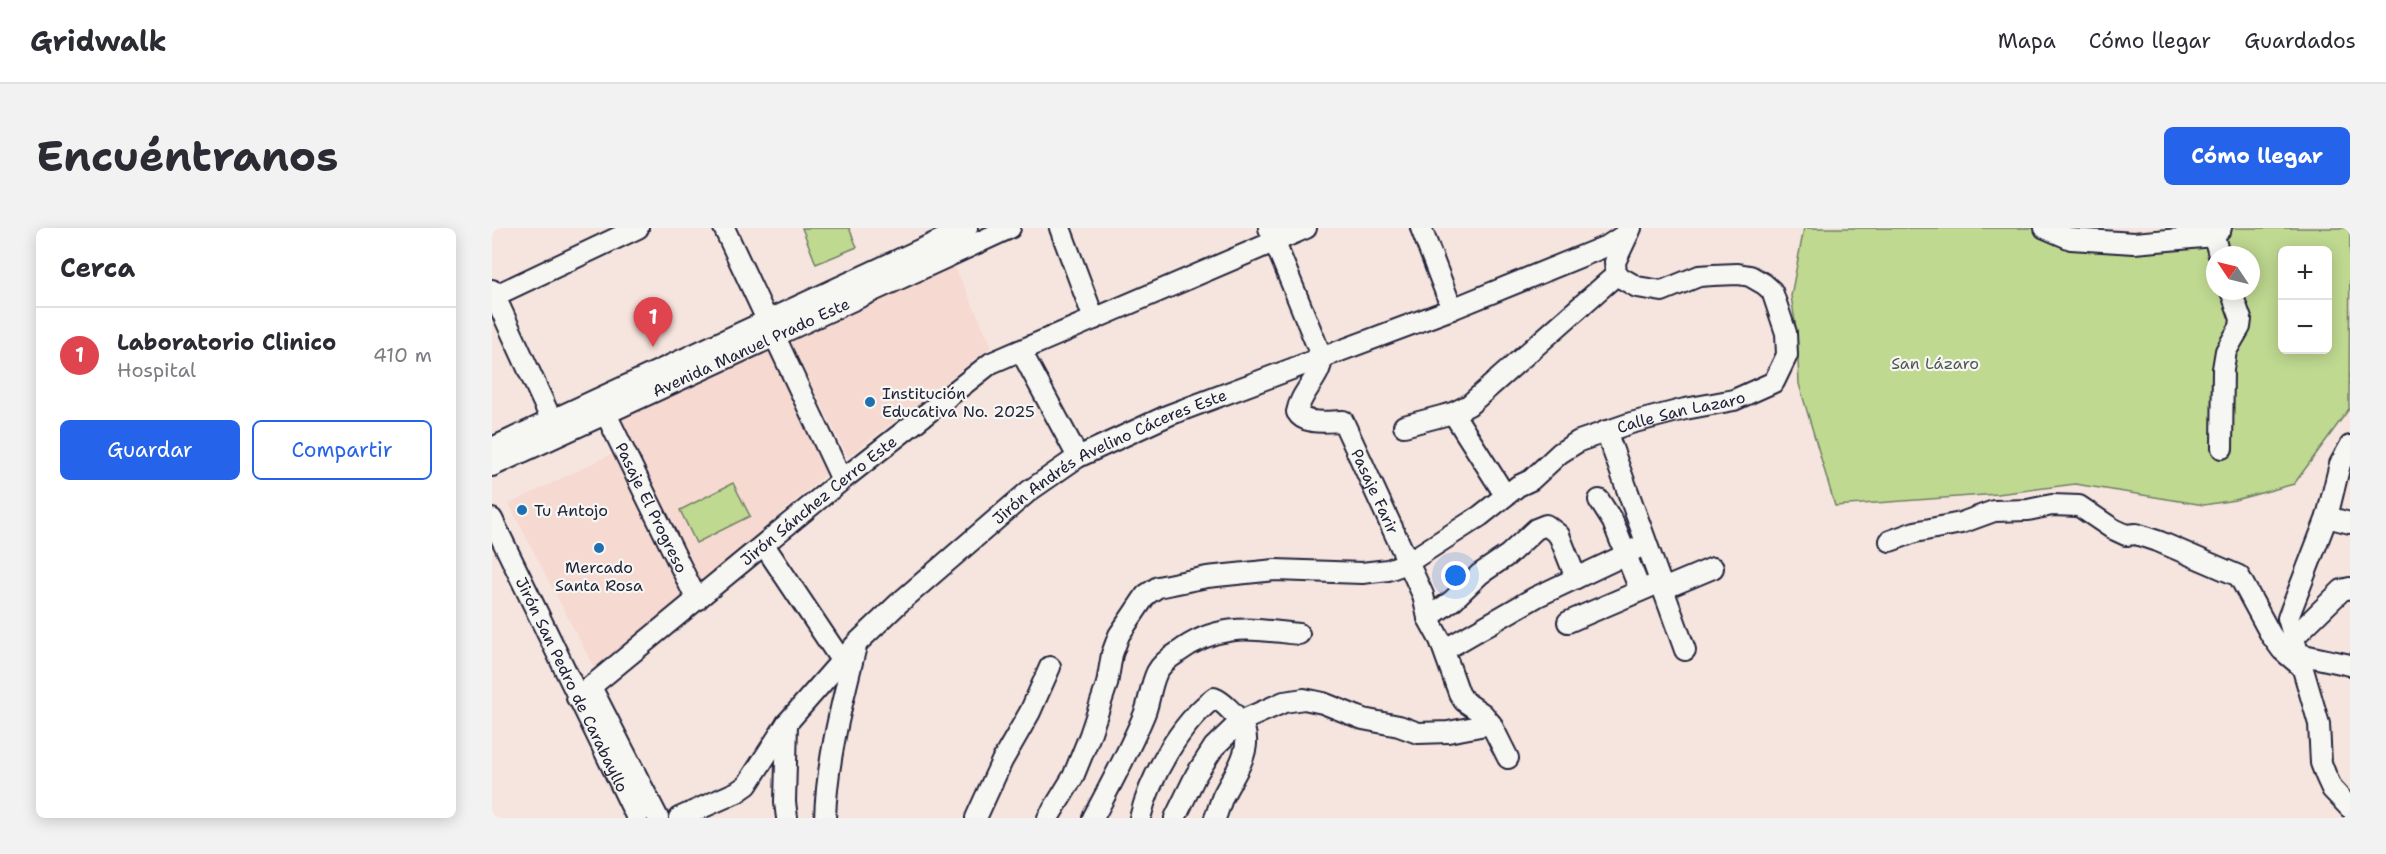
<!DOCTYPE html>
<html lang="es">
<head>
<meta charset="utf-8">
<style>
	:root { --surface:#fff; --page:#f2f2f3; --text:#2b2b33; --muted:#7c7c81; --line:#e1e1e2; --accent:#2563eb }
	body { margin:0; font-family:"Shantell Sans",sans-serif; background:var(--page); color:var(--text) }
	.controls { position:absolute; right:18px; top:18px; display:grid; overflow:hidden; border-radius:9px; box-shadow:0 3px 15px #0003 }
	.controls button { width:54px; height:54px; display:grid; place-items:center; padding:0; border:0; border-bottom:2px solid var(--line); background:var(--surface); color:var(--text); font:30px sans-serif }
	.compass { position:absolute; left:1714px; top:18px; width:54px; height:54px; border-radius:50%; background:var(--surface); box-shadow:0 3px 15px #0003; rotate:305deg }
	.you { position:absolute; left:964px; top:348px; width:21px; height:21px; margin:-15px; border:4px solid #fff; border-radius:50%; background:#1a73e8; box-shadow:0 0 0 9px #1a73e833 }
	.badge { display:grid; place-items:center; width:39px; height:39px; border-radius:50%; background:var(--accent); color:#fff; font-size:20px; font-weight:700 }
	.pin { position:absolute; translate:-50% -50px; filter:drop-shadow(0 2px 3px #0008) }
	.pin::after { content:''; position:absolute; top:32px; width:21px; height:18px; background:inherit; clip-path:polygon(0 0,100% 0,50% 100%) }
	.list { margin:0; padding:0; list-style:none }
	h2 { display:flex; justify-content:space-between; align-items:center; height:78px; margin:0; padding:0 24px; font-size:26px }
	h2 small { font-size:20px; font-weight:400; color:var(--muted) }
	.list li { display:grid; grid-template-columns:39px 1fr auto; gap:18px; align-items:center; box-sizing:border-box; height:96px; padding:0 24px; border-top:2px solid var(--line) }
	.list b { display:block; font-size:22px; white-space:nowrap }
	.list p { margin:0; font-size:20px; white-space:nowrap; color:var(--muted) }
	.list em { font-size:20px; font-style:normal; color:var(--muted) }
	.actions { display:flex; gap:12px; padding:18px 24px }
	.actions a { flex:1; padding:14px 0; border:2px solid var(--accent); border-radius:9px; text-align:center; font-size:21px; color:var(--accent) }
	.actions .main { background:var(--accent); color:#fff }
	.map { position:relative; flex:none; width:1858px; height:590px; overflow:hidden; border-radius:9px }
	header { display:flex; align-items:center; gap:36px; box-sizing:border-box; height:84px; padding:0 30px; background:var(--surface); border-bottom:2px solid var(--line) }
	header strong { font-size:28px }
	nav { display:flex; gap:33px; margin-inline-start:auto; font-size:21px }
	.intro { display:flex; align-items:center; justify-content:space-between; box-sizing:border-box; height:144px; padding:0 36px }
	h1 { margin:0; font-size:42px }
	.button { padding:15px 27px; border-radius:9px; background:var(--accent); color:#fff; font-size:21px; font-weight:700 }
	main { display:flex; gap:36px; padding:0 36px }
	aside { flex:1; background:var(--surface); border-radius:9px; box-shadow:0 3px 15px #0003 }
	.map>svg:first-child { display:block }
	.built { fill:#f6d9d0 }
	.green { fill:#bfd990; stroke:#707e66; stroke-width:1.5; fill-rule:evenodd }
	.lines { fill:none; stroke-linecap:round; stroke-linejoin:round }
	.minor-casing { stroke:#22223b; stroke-width:24 }
	.minor { stroke:#f6f6f2; stroke-width:20 }
	.poi-dot { fill:#1f6fb2; stroke:#f6f6f2; stroke-width:2 }
	.labels { text-anchor:middle; dominant-baseline:central; stroke-width:4.5; stroke-linejoin:round; paint-order:stroke }
	.street-label { font-size:16px; fill:#22223b; stroke:#f6f6f2 }
	.park-label { font-size:16px; fill:#515954; stroke:#f6f6f2 }
	.poi-label { font-size:16px; fill:#22223b; stroke:#f6f6f2; text-anchor:start }
</style>
</head>
<body>
<header>
<strong>Gridwalk</strong>
<nav><a>Mapa</a><a>Cómo llegar</a><a>Guardados</a></nav>
</header>
<div class="intro"><h1>Encuéntranos</h1><a class="button">Cómo llegar</a></div>
<main>
<aside>
<h2>Cerca<small></small></h2>
<ul class="list">
<li><span class="badge" style="background:#e0444e">1</span><div><b>Laboratorio Clinico</b><p>Hospital</p></div><em>410 m</em></li>
</ul>
<div class="actions"><a class="main">Guardar</a><a>Compartir</a></div>
</aside>
<div class="map">
<svg width="1858" height="590" viewBox="0 0 1858 590">
	<rect width="100%" height="100%" fill="#f6e5de"/>
	<filter id="ink" filterUnits="userSpaceOnUse"><feTurbulence type="fractalNoise" baseFrequency=".0167" numOctaves="2"/><feDisplacementMap in="SourceGraphic" scale="12" xChannelSelector="R" yChannelSelector="G"/><feConvolveMatrix kernelMatrix="1 2 1 2 8 2 1 2 1" color-interpolation-filters="sRGB"/></filter>
	<g filter="url(#ink)">
		<!-- built -->
		<path class="built" d="M460,33L500,118L356,229L296,110Z
			M276,118L334,246L207,357L127,192Z
			M122,225L197,365L102,440L17,276Z"/>
		<!-- green -->
		<path class="green" d="M310,0H357L365,19L324,36Z
			M1312,0H1562L1644,14L1734,0H1858L1857,181L1802,256L1743,272L1712,277L1583,256L1506,266L1343,278L1307,156L1305,106L1299,68ZM1790,22H1836V122H1790ZM1723,27H1759V63H1723Z
			M241,255L258,288L204,315L188,282Z"/>
		<g class="lines">
			<!-- minor casing -->
			<g class="minor-casing">
				<g id="minor">
					<path d="M232,0L350,252"/>
					<path d="M568,0L602,91"/>
					<path id="s1" d="M777,0L830,130C828,151 809,163 805,184C813,198 837,193 851,193L931,367L936,390L948,412L967,465L972,473L991,486L999,496L1016,530"/>
					<path d="M929,0L960,81"/>
					<path d="M1553,0L1579,11L1642,15L1722,8L1729,0"/>
					<path d="M1722,8L1727,27"/>
					<path d="M0,62L65,204"/>
					<path d="M0,69L146,0"/>
					<path d="M529,123L586,229"/>
					<path d="M961,185L1013,267"/>
					<path id="s2" d="M114,186L205,372"/>
					<path d="M912,198L961,185L977,177L1124,47"/>
					<path d="M1114,203L1193,422"/>
					<path d="M1858,218L1848,236L1835,289L1796,390L1827,496L1829,535L1834,548L1840,561L1858,580"/>
					<path d="M0,220L475,0"/>
					<path d="M1730,220L1731,141L1734,123L1748,99L1749,91L1739,63"/>
					<path id="s3" d="M0,238L518,0"/>
					<path d="M1107,272L1121,294L1148,362"/>
					<path d="M1835,289L1858,295"/>
					<path id="s4" d="M0,291L145,590"/>
					<path d="M1398,313L1423,304L1469,295L1502,283L1536,282L1560,277L1587,278L1621,301L1634,307L1644,306L1668,314L1747,348L1779,407L1790,422L1810,439"/>
					<path d="M272,317L349,432"/>
					<path d="M1171,361L1221,340"/>
					<path d="M936,390L961,372L988,346L1016,327L1044,301L1054,297L1067,307L1084,350"/>
					<path d="M1076,394L1169,354"/>
					<path d="M1801,410L1850,362L1858,360"/>
					<path d="M952,422L1044,369L1133,327L1154,315"/>
					<path d="M1807,426L1858,437"/>
					<path d="M99,459L166,590"/>
					<path id="s5" d="M85,470L350,252L499,135L814,0"/>
					<path d="M295,495L293,574L295,590"/>
					<path id="s6" d="M187,590L245,564L255,557L295,495L365,415L407,375L537,263L586,229L677,187L960,81L1117,17L1137,4"/>
					<path d="M333,590C335,531 350,475 364,418"/>
					<path d="M484,590L510,533L538,484L558,439"/>
					<path id="s7" d="M556,590L581,549L598,507L615,456L620,426L627,407L654,367L666,359L715,349L783,342L870,345L896,342L915,335L988,288L1026,258L1039,252L1068,225L1087,213L1139,195L1193,181L1242,172L1282,154L1295,127L1294,105L1280,63L1272,56L1258,48L1246,46L1221,47L1207,48L1170,63L1145,59L1124,47L1123,34L1139,0"/>
					<path d="M601,590C619,556 637,523 652,487C658,473 658,458 665,444C670,435 677,430 685,425C726,394 759,401 807,406"/>
					<path d="M648,590C658,549 688,496 722,470C730,473 735,479 740,484C770,512 745,540 731,568C728,575 726,583 723,590"/>
					<path d="M683,590L704,547L722,519L749,493L792,474L812,471L831,475L871,491L907,498L926,505L956,504L999,496"/>
				</g>
			</g>
			<!-- minor -->
			<use href="#minor" class="minor"/>
		</g>
	</g>
	<!-- markers -->
	<g class="poi-dot">
		<circle cx="378" cy="174" r="6"/>
		<circle cx="30" cy="282" r="6"/>
		<circle cx="107" cy="320" r="6"/>
	</g>
	<g class="labels">
		<!-- street labels -->
		<g class="street-label">
			<text stroke="none"><textPath href="#s3" startOffset="285">Avenida Manuel Prado Este</textPath></text>
			<text stroke="none"><textPath href="#s7" startOffset="830">Calle San Lazaro</textPath></text>
			<text stroke="none"><textPath href="#s6" startOffset="573">Jirón Andrés Avelino Cáceres Este</textPath></text>
			<text stroke="none"><textPath href="#s1" startOffset="327">Pasaje Farir</textPath></text>
			<text stroke="none"><textPath href="#s5" startOffset="312">Jirón Sánchez Cerro Este</textPath></text>
			<text stroke="none"><textPath href="#s2" startOffset="104">Pasaje El Progreso</textPath></text>
			<text stroke="none"><textPath href="#s4" startOffset="184">Jirón San Pedro de Carabayllo</textPath></text>
		</g>
		<!-- park labels -->
		<g class="park-label">
			<text x="1443" y="135">San Lázaro</text>
		</g>
		<!-- poi labels -->
		<g class="poi-label">
			<text x="390" y="165">Institución<tspan x="390" dy="18">Educativa No. 2025</tspan></text>
			<text x="42" y="282">Tu Antojo</text>
			<text x="107" y="339" text-anchor="middle">Mercado<tspan x="107" dy="18">Santa Rosa</tspan></text>
		</g>
	</g>
</svg>
<div class="controls">
<button>+</button>
<button>−</button>
</div>
<svg class="compass" viewBox="-18 -18 36 36"><path d="M0-13l5 13h-10z" fill="#e53935"/><path d="M0 13l5-13h-10z" fill="#7c7c81"/></svg>
<div class="you"></div>
<div class="pin badge" style="left:161px;top:119px;background:#e0444e">1</div>
</div>
</main>
</body>
</html>
